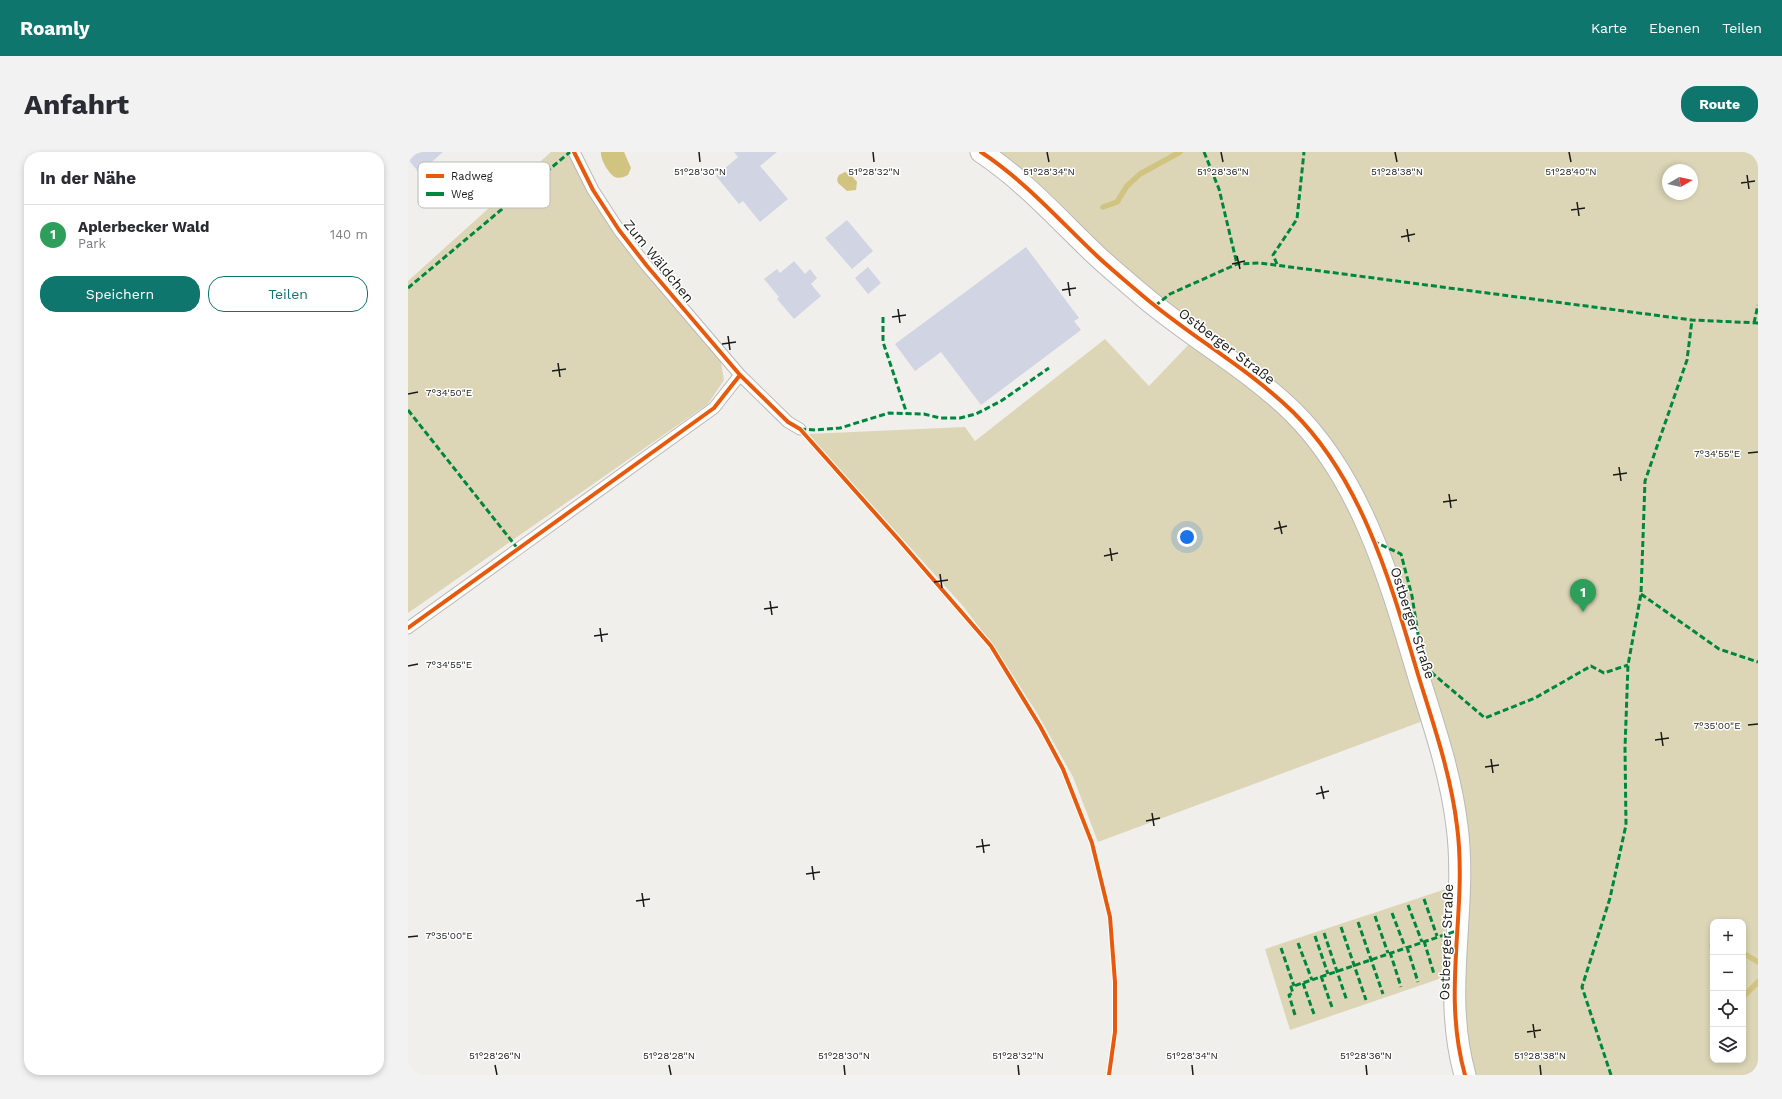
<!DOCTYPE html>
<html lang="de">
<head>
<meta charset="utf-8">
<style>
	:root { --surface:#fff; --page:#f2f2f3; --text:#2b2b33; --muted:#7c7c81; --line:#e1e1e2; --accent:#0f766e }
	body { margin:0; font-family:"Work Sans",sans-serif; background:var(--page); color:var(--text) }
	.controls { position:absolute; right:12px; bottom:12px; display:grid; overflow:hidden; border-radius:8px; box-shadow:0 2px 6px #0003 }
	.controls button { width:36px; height:36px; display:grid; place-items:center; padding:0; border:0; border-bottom:1px solid var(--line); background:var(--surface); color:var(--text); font:20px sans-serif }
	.compass { position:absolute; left:1254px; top:12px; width:36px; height:36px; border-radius:50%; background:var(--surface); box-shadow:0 2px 6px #0003; rotate:81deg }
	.you { position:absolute; left:779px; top:385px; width:14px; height:14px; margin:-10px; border:3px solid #fff; border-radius:50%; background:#1a73e8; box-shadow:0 0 0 6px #1a73e833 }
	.badge { display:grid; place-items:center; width:26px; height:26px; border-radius:50%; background:var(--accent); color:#fff; font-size:13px; font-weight:700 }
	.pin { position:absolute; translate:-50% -33px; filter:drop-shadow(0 1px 2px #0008) }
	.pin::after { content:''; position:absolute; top:21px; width:14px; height:12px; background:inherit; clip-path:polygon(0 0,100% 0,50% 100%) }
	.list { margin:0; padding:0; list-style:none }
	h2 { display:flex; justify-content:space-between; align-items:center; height:52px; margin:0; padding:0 16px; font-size:17px }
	h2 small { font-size:13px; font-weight:400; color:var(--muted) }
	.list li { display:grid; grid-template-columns:26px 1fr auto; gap:12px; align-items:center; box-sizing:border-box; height:60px; padding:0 16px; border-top:1px solid var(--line) }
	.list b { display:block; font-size:15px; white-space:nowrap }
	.list p { margin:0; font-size:13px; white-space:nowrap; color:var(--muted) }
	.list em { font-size:13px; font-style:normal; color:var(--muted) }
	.actions { display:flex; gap:8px; padding:12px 16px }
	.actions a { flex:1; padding:9px 0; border:1px solid var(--accent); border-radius:16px; text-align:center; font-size:14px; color:var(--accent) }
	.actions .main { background:var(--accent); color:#fff }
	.icon { flex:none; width:22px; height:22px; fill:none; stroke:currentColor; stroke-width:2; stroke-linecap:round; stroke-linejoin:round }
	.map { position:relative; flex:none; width:1350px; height:923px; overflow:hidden; border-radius:16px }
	header { display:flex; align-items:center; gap:24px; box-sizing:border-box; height:56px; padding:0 20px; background:var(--accent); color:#fff }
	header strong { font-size:19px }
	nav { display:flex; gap:22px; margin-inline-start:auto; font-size:14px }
	.intro { display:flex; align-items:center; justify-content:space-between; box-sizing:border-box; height:96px; padding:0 24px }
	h1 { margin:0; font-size:28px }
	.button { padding:10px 18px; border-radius:16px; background:var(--accent); color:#fff; font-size:14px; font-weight:700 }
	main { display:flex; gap:24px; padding:0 24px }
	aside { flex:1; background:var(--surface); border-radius:16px; box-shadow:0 2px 6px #0003 }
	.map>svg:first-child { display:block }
	.green { fill:#dcd6b7; fill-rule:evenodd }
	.water { fill:#d1c481 }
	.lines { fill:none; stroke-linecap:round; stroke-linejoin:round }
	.stream { stroke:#d1c481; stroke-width:5.5 }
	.building { fill:#d1d4e2 }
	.service-casing { stroke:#bab9b7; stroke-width:13 }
	.minor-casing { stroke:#bab9b7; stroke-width:23 }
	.service { stroke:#fdfdfc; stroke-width:11 }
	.minor { stroke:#fdfdfc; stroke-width:21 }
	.quiet { stroke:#00873e; stroke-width:3; stroke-dasharray:6 3; stroke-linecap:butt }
	.cycleway-casing { stroke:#fff; stroke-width:6 }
	.cycleway { stroke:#e8590c; stroke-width:4 }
	.ticks { fill:none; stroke:#1a1a18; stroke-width:1.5 }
	.labels { text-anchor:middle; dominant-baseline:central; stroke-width:3; stroke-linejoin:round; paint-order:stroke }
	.street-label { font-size:14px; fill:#1a1a18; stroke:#fff }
	.key { fill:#fff; stroke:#bababa; stroke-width:1 }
	.key-label { font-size:11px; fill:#1a1a18 }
	.ticks-label { font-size:10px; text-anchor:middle; fill:#1a1a18; stroke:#fff; stroke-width:3; stroke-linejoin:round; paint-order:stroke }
</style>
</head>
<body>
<header>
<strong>Roamly</strong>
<nav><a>Karte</a><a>Ebenen</a><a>Teilen</a></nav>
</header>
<div class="intro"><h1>Anfahrt</h1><a class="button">Route</a></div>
<main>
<aside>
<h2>In der Nähe<small></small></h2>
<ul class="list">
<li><span class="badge" style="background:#2e9e5b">1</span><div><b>Aplerbecker Wald</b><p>Park</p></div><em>140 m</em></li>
</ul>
<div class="actions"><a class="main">Speichern</a><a>Teilen</a></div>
</aside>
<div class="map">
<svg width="1350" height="923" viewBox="0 0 1350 923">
	<rect width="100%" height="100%" fill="#f0efec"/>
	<!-- green -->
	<path class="green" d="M143,0H164L180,41L313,210L316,228L300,252L0,461V129Z
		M581,0H1350V923H1061L1051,877L1053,673L934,318L789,183ZM1260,18H1284V42H1260ZM1305,770H1335V908H1305Z
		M697,187L741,234L785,188L861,243L908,292L962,389L1015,569L690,690L665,625L629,561L589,499L555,454L400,282L557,275L567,289Z
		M1044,735L1036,782L1034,826L882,878L857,797Z"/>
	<!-- water -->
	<path class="water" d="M193,0H216L223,16L220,23C216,25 212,27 207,25C201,22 192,7 193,0Z
		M437,20L443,23L449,30L448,38L439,39L430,31L429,27L431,23Z"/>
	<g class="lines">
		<!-- stream -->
		<path class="stream" d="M695,55L709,50L719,34L732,22L772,0
			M1304,794H1305
			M1335,801L1350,810
			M1335,845L1350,830"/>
	</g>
	<!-- building -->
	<path class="building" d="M0,0H35L11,21L0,7Z
		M326,0H369L352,14L380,47L352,70L335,49L331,52L308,24L330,5Z
		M439,68L465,99L444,117L417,86Z
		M618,95L671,166L666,169L673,178L573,253L533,200L507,219L487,192Z
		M386,109L397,122L402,117L409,126L403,132L413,144L386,167L369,147L371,145L356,127L369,117L372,121Z
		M460,115L473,131L460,142L447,126Z"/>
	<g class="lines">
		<!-- service casing -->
		<g class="service-casing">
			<path id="service" d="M166,0L185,38L211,78L239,114L332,223L380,270L392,277
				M0,476L306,256L332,223"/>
		</g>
		<!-- minor casing -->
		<g class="minor-casing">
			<path id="minor" d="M573,0C617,29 651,68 689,104C704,118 720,131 735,144C783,185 840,216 885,260C956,330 984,436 1012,529C1027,577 1043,624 1049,674C1060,758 1033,838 1057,923"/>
		</g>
		<!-- service -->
		<use href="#service" class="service"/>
		<!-- minor -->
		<use href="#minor" class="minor"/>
		<!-- quiet -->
		<path class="quiet" d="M796,0L811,37L829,112
			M869,112L865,103L889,67L896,0
			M0,136L162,0
			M747,154L762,142L829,112L852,111L1284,168L1350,171
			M475,165V190L499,262
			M1346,171L1350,153
			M0,258L110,397
			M392,277L408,278L432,276L481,261L516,262L532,266H552L568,262L593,249L641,216
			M965,389L993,402L1004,444L1011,488L1024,521L1077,566L1127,546L1183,514L1196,521L1220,513
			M1233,442L1311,497L1350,510
			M1016,747L1029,784
			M1000,753L1014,790
			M984,761L997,795
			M967,764L980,801
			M950,770L975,842
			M933,775L958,848
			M916,781L939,849
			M907,784L920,822
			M1016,789L1026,822
			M890,791L904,828
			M999,795L1010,830
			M873,796L886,834
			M982,800L993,835
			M913,824L925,858
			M895,831L907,865
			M887,863L881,843L885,841L883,835L1048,779
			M1203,923L1174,835L1202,746L1218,673L1217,596L1220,513L1233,442L1237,329L1279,208L1284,168"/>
		<!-- cycleway casing -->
		<g class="cycleway-casing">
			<path id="cycleway" d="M166,0L185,38L211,78L239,114L332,223L380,270L392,277L491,388L583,494L632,574L655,617L684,691L702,765L707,830V880L701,923
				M573,0C617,29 651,68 689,104C704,118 720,131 735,144C783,185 840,216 885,260C956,330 984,436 1012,529C1027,577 1043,624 1049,674C1060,758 1033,838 1057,923
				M0,476L306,256L332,223"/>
		</g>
		<!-- cycleway -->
		<use href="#cycleway" class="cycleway"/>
	</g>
	<!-- ticks -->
	<path class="ticks" d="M291,0L292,10M465,0L466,10M639,0L641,10M813,0L815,10M987,0L989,10M1161,0L1163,10M1339,23L1341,37M1333,31L1347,29M1169,50L1171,64M1163,58L1177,56M999,77L1001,90M993,85L1007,82M829,104L832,117M824,112L837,109M660,130L662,144M654,138L668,136M490,157L492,171M484,165L498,163M320,184L322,198M314,192L328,190M150,211L152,225M144,219L158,217M0,242L10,240M1340,301L1350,300M1211,315L1213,329M1205,323L1219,321M1041,342L1043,356M1035,350L1049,348M871,369L874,382M866,377L879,374M702,396L704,409M696,404L710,401M532,422L534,436M526,430L540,428M362,449L364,463M356,457L370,455M192,476L194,490M186,484L200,482M0,514L10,512M1340,573L1350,572M1253,580L1255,594M1247,588L1261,586M1083,607L1085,621M1077,615L1091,613M913,634L916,647M908,642L921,639M744,661L746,674M738,669L752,666M574,687L576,701M568,695L582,693M404,714L406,728M398,722L412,720M234,741L236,755M228,749L242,747M0,785L10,784M1125,872L1127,886M1119,880L1133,878M87,913L89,923M261,913L263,923M436,913L437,923M610,913L611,923M784,913L785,923M958,913L959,923M1132,913L1133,923"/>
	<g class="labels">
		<!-- street labels -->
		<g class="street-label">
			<text transform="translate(251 109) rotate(51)">Zum Wäldchen</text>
			<text transform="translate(819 194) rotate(37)">Ostberger Straße</text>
			<text transform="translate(1005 471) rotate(72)">Ostberger Straße</text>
			<text transform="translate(1038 790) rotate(-88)">Ostberger Straße</text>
		</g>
	</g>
	<!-- legend -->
	<rect x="10" y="10" width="132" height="46" rx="6" class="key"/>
	<rect x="18" y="22" width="18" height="4" fill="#e8590c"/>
	<rect x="18" y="40" width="18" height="4" fill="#00873e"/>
	<g class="key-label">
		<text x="43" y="28">Radweg</text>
		<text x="43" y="46">Weg</text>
	</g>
	<g class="ticks-label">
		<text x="292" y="23">51°28'30"N</text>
		<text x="466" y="23">51°28'32"N</text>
		<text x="641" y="23">51°28'34"N</text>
		<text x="815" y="23">51°28'36"N</text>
		<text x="989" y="23">51°28'38"N</text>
		<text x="1163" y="23">51°28'40"N</text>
		<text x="41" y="244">7°34'50"E</text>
		<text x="1309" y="305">7°34'55"E</text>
		<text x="41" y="516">7°34'55"E</text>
		<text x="1309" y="577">7°35'00"E</text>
		<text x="41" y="787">7°35'00"E</text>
		<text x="87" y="907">51°28'26"N</text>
		<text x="261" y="907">51°28'28"N</text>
		<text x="436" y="907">51°28'30"N</text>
		<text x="610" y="907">51°28'32"N</text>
		<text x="784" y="907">51°28'34"N</text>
		<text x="958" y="907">51°28'36"N</text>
		<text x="1132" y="907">51°28'38"N</text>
	</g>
</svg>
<div class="controls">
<button>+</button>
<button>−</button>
<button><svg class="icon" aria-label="locate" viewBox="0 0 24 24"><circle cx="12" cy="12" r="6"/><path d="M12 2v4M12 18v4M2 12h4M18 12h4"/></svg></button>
<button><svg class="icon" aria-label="layers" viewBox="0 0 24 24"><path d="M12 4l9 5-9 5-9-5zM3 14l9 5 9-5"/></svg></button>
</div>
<svg class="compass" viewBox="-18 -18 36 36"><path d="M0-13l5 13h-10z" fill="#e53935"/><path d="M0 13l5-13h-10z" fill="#7c7c81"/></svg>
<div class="you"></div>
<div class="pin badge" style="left:1175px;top:460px;background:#2e9e5b">1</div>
</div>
</main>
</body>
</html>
